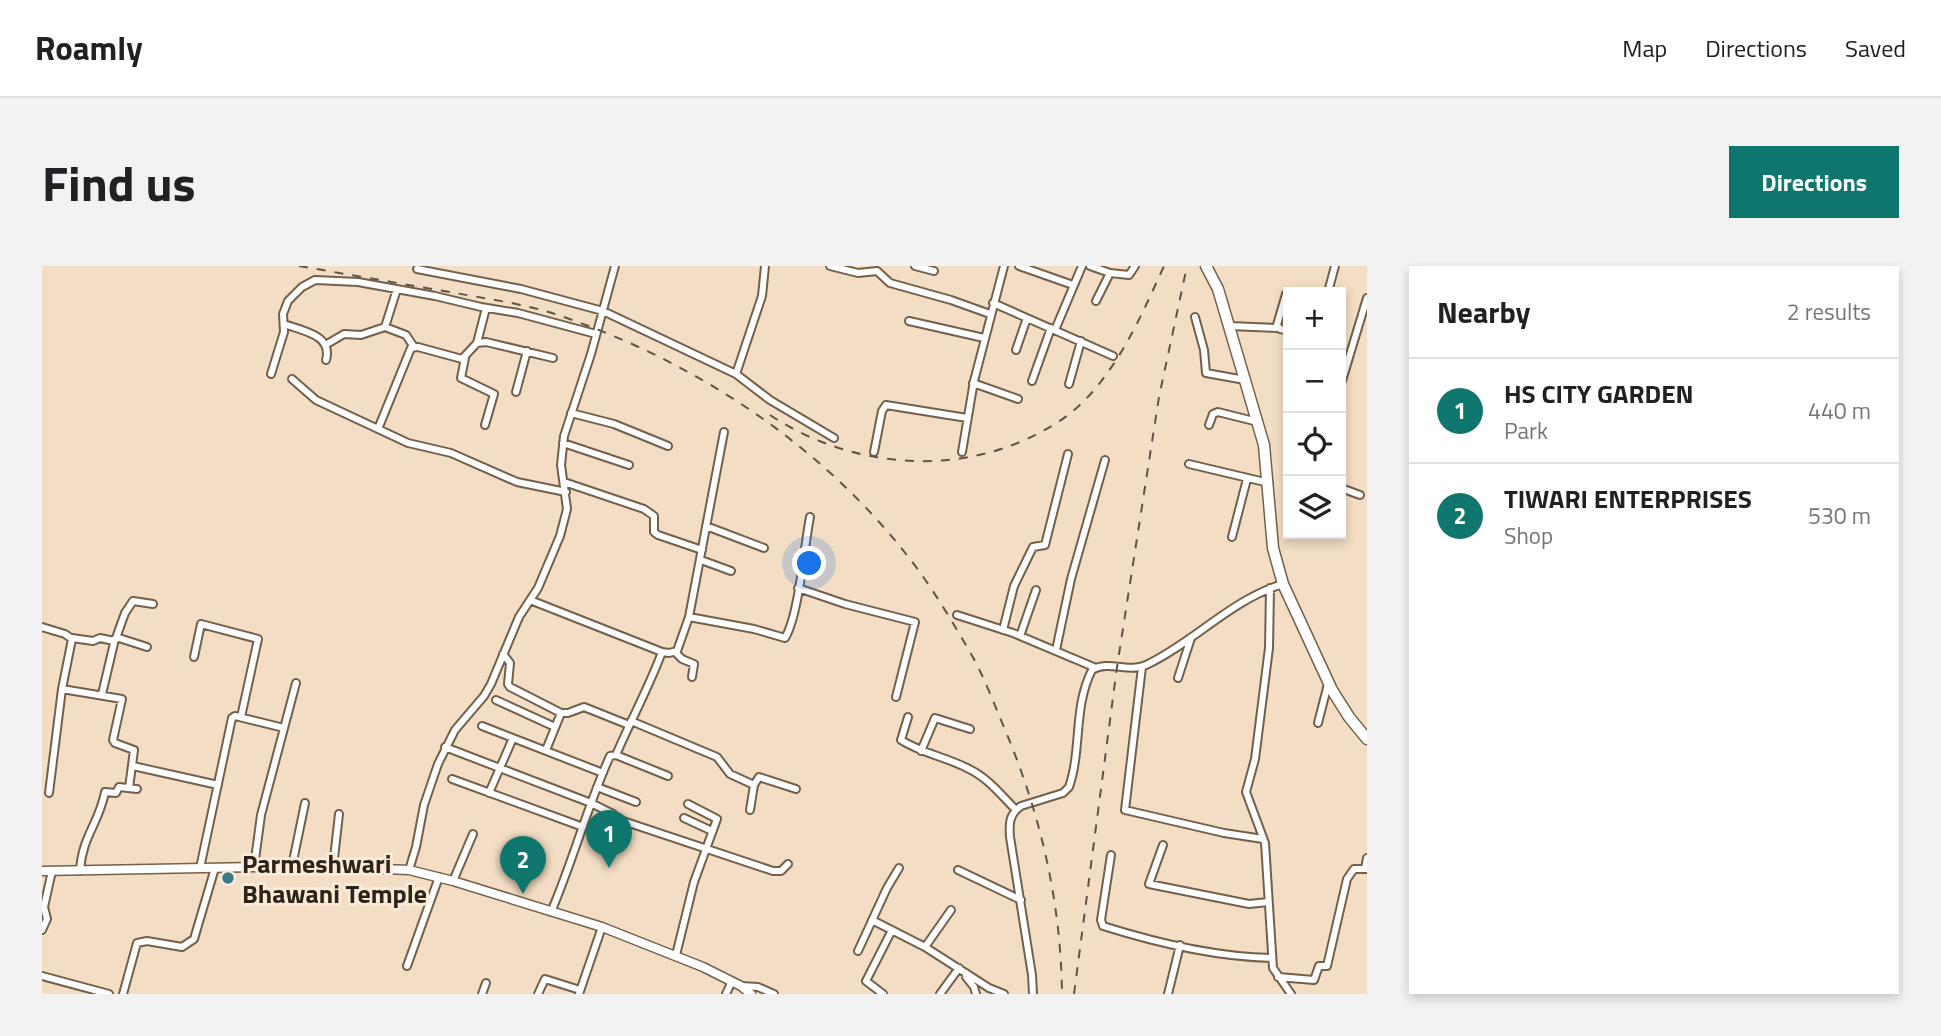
<!DOCTYPE html>
<html lang="en">
<head>
<meta charset="utf-8">
<style>
	:root { --surface:#fff; --page:#f2f2f2; --text:#202124; --muted:#757577; --line:#e0e0e0; --accent:#0f766e }
	body { margin:0; font-family:"Titillium Web",sans-serif; background:var(--page); color:var(--text) }
	.controls { position:absolute; right:21px; top:21px; display:grid; overflow:hidden; border-radius:0px; box-shadow:0 4px 10px #0003 }
	.controls button { width:63px; height:63px; display:grid; place-items:center; padding:0; border:0; border-bottom:2px solid var(--line); background:var(--surface); color:var(--text); font:35px sans-serif }
	.you { position:absolute; left:768px; top:298px; width:24px; height:24px; margin:-18px; border:5px solid #fff; border-radius:50%; background:#1a73e8; box-shadow:0 0 0 10px #1a73e833 }
	.badge { display:grid; place-items:center; width:46px; height:46px; border-radius:50%; background:var(--accent); color:#fff; font-size:23px; font-weight:700 }
	.pin { position:absolute; translate:-50% -58px; filter:drop-shadow(0 2px 4px #0008) }
	.pin::after { content:''; position:absolute; top:37px; width:24px; height:21px; background:inherit; clip-path:polygon(0 0,100% 0,50% 100%) }
	.list { margin:0; padding:0; list-style:none }
	h2 { display:flex; justify-content:space-between; align-items:center; height:91px; margin:0; padding:0 28px; font-size:30px }
	h2 small { font-size:23px; font-weight:400; color:var(--muted) }
	.list li { display:grid; grid-template-columns:46px 1fr auto; gap:21px; align-items:center; box-sizing:border-box; height:105px; padding:0 28px; border-top:2px solid var(--line) }
	.list b { display:block; font-size:26px; white-space:nowrap }
	.list p { margin:0; font-size:23px; white-space:nowrap; color:var(--muted) }
	.list em { font-size:23px; font-style:normal; color:var(--muted) }
	.icon { flex:none; width:38px; height:38px; fill:none; stroke:currentColor; stroke-width:2; stroke-linecap:round; stroke-linejoin:round }
	.map { position:relative; flex:none; width:1325px; height:728px; overflow:hidden; border-radius:0px }
	header { display:flex; align-items:center; gap:42px; box-sizing:border-box; height:98px; padding:0 35px; background:var(--surface); border-bottom:2px solid var(--line) }
	header strong { font-size:33px }
	nav { display:flex; gap:38px; margin-inline-start:auto; font-size:24px }
	.intro { display:flex; align-items:center; justify-content:space-between; box-sizing:border-box; height:168px; padding:0 42px }
	h1 { margin:0; font-size:49px }
	.button { padding:18px 32px; border-radius:0px; background:var(--accent); color:#fff; font-size:24px; font-weight:700 }
	main { display:flex; gap:42px; padding:0 42px }
	aside { flex:1; background:var(--surface); border-radius:0px; box-shadow:0 4px 10px #0003 }
	.map>svg:first-child { display:block }
	.lines { fill:none; stroke-linecap:round; stroke-linejoin:round }
	.minor-casing { stroke:#73604a; stroke-width:10 }
	.major-casing { stroke:#73604a; stroke-width:11 }
	.highway-casing { stroke:#73604a; stroke-width:13 }
	.minor { stroke:#fff; stroke-width:6 }
	.major { stroke:#fff; stroke-width:8 }
	.highway { stroke:#fff; stroke-width:10 }
	.rail { stroke:#5f5446; stroke-width:2; stroke-dasharray:9 9; stroke-linecap:butt }
	.poi-dot { fill:#38798c; stroke:#fdebd7; stroke-width:2.5 }
	.labels { text-anchor:middle; dominant-baseline:central; stroke-width:6; stroke-linejoin:round; paint-order:stroke }
	.poi-label { font-size:26px; font-weight:bold; fill:#2c241a; stroke:#fdebd7; text-anchor:start }
</style>
</head>
<body>
<header>
<strong>Roamly</strong>
<nav><a>Map</a><a>Directions</a><a>Saved</a></nav>
</header>
<div class="intro"><h1>Find us</h1><a class="button">Directions</a></div>
<main>
<div class="map">
<svg width="1325" height="728" viewBox="0 0 1325 728">
	<rect width="100%" height="100%" fill="#f3ddc4"/>
	<g class="lines">
		<!-- minor casing -->
		<g class="minor-casing">
			<path id="minor" d="M788,0L816,7L835,5L848,17L909,34L948,48
				M873,0L892,5
				M977,0L1031,19
				M1048,0L1068,7
				M375,3L479,23L561,45L694,108L728,134L792,172
				M1286,26L1293,0
				M1244,28L1235,59L1238,63L1246,65
				M1054,35L1068,7L1087,9L1093,0
				M951,37L1071,90
				M1153,51L1162,84L1164,107L1203,114
				M867,55L942,72
				M242,58C261,65 291,69 284,94
				M1187,60L1236,62
				M343,61L364,69L372,81
				M1013,64L1040,0
				M435,77L444,42
				M285,78L302,68L319,69L343,61L355,23
				M974,84L985,52
				M423,92L419,112L452,128L443,159
				M229,108L242,66L241,48L246,35L260,21L273,14L316,16L393,30L439,41L476,47L554,68
				M694,108L720,30L723,0
				M250,113L274,134L366,177L409,187L475,216L524,226
				M990,115L1009,62
				M931,117L976,133
				M1027,118L1039,75
				M1299,118L1325,32
				M474,126L485,85
				M529,147L572,158L626,180
				M1167,159L1171,148L1176,146L1216,156
				M336,163L369,82L376,81L420,93L435,77L444,76L511,92
				M521,177L587,199
				M832,186L840,145L844,139L925,152
				M920,186L932,115L962,0
				M1147,198L1227,217
				M522,216L602,243L612,250V266L616,269L660,284
				M1299,222L1318,229
				M664,260L722,282
				M1190,271L1205,213
				M659,294L689,305
				M756,322L803,338L873,356L854,431
				M1228,322L1227,382L1213,493L1204,526L1223,577L1231,702L1249,728
				M488,334L620,386L627,387L635,385L647,351L682,166
				M915,349L971,367L1054,402
				M647,351L712,363L743,372C757,349 762,281 768,251
				M0,361L23,368L30,373L20,423L7,527
				M961,364L972,320L991,281L1003,279L1026,188
				M978,370L994,324
				M30,372L51,375L58,372L72,375
				M74,372L83,347L91,335L111,338
				M1014,384L1029,313L1063,194
				M633,386L640,393L652,398L650,411
				M461,388L468,397L466,418L468,421L519,447H526L542,441L587,459
				M152,391L159,358L216,373L199,451
				M1100,401L1083,544L1182,567L1221,573
				M1136,412L1149,372
				M20,423L80,433L71,474L73,477L92,484L87,522
				M60,428L73,373L77,372L105,381
				M454,434L513,461
				M866,451L859,474C881,488 905,491 927,503C946,512 959,529 974,544
				M589,455L675,491L688,508L712,519
				M1276,457L1286,418
				M440,460L561,507
				M403,481L549,537L571,548L572,552L731,605H739L746,598
				M504,484L519,447
				M879,485L893,452L928,463
				M574,489C589,454 607,421 620,386
				M91,500L176,519
				M410,513L541,561
				M555,521L594,536
				M447,527L471,472
				M708,544L712,519L717,511L754,523
				M642,552L670,565
				M1121,579L1107,618L1207,638L1226,636
				M1069,589L1059,654L1061,660C1115,677 1173,691 1230,692
				M250,600L263,537
				M212,601L219,549L254,417
				M291,601L297,548
				M158,602L190,452L193,450L242,462
				M1323,603L1325,592
				M367,604L374,581L382,539L396,498L413,464L442,430L449,418L477,351L496,322L518,270L525,243L519,199L522,170L549,88L573,0
				M916,604L979,634
				M38,605C40,570 57,558 63,526L74,527L77,521L95,523
				M411,615L431,568
				M509,646C531,595 545,541 568,490L574,489L626,510
				M830,654L883,681L947,722L962,728
				M0,664L5,653L2,641L10,605
				M883,681L909,644
				M816,685L845,622L857,602
				M634,689L652,616L675,553L646,538
				M365,700L397,611
				M924,707V711L932,721L934,728
				M0,710L67,728
				M1236,711L1272,714L1277,700H1285L1305,613L1312,603H1325
				M699,720L716,721L732,728
				M81,728L95,677L105,675L140,681L152,673L173,602
				M440,728L444,717
				M496,728L503,713L538,724
				M537,728L560,661
				M684,728L690,715
				M841,728L824,715L850,664
				M898,728L917,702
				M991,728L990,709L968,571C967,558 967,548 979,540L1021,527L1027,521C1040,484 1031,441 1050,404C1066,394 1087,407 1104,399C1151,377 1190,333 1241,318
				M1126,728L1138,679"/>
		</g>
		<!-- major casing -->
		<g class="major-casing">
			<path id="major" d="M0,605L263,600L367,604L411,615L560,661L661,701L699,720L709,728"/>
		</g>
		<!-- highway casing -->
		<g class="highway-casing">
			<path id="highway" d="M1164,0L1176,23L1222,179L1231,282L1241,318L1290,424L1307,451L1325,473"/>
		</g>
		<!-- minor -->
		<use href="#minor" class="minor"/>
		<!-- major -->
		<use href="#major" class="major"/>
		<!-- highway -->
		<use href="#highway" class="highway"/>
		<!-- rail -->
		<path class="rail" d="M257,0C309,9 361,18 413,27C447,33 483,38 516,49C650,94 776,176 864,288C886,315 907,350 925,381C941,407 952,438 964,466C999,550 1019,637 1020,728
			M728,149C803,199 904,211 987,172C1008,162 1028,150 1044,133C1080,95 1101,46 1122,0
			M1032,728L1075,401L1117,131L1145,0"/>
	</g>
	<!-- markers -->
	<circle class="poi-dot" cx="186" cy="612" r="7"/>
	<g class="labels">
		<!-- poi labels -->
		<g class="poi-label">
			<text x="200" y="597">Parmeshwari<tspan x="200" dy="30">Bhawani Temple</tspan></text>
		</g>
	</g>
</svg>
<div class="controls">
<button>+</button>
<button>−</button>
<button><svg class="icon" aria-label="locate" viewBox="0 0 24 24"><circle cx="12" cy="12" r="6"/><path d="M12 2v4M12 18v4M2 12h4M18 12h4"/></svg></button>
<button><svg class="icon" aria-label="layers" viewBox="0 0 24 24"><path d="M12 4l9 5-9 5-9-5zM3 14l9 5 9-5"/></svg></button>
</div>
<div class="you"></div>
<div class="pin badge" style="left:567px;top:602px">1</div>
<div class="pin badge" style="left:481px;top:628px">2</div>
</div>
<aside>
<h2>Nearby<small>2 results</small></h2>
<ul class="list">
<li><span class="badge">1</span><div><b>HS CITY GARDEN</b><p>Park</p></div><em>440 m</em></li>
<li><span class="badge">2</span><div><b>TIWARI ENTERPRISES</b><p>Shop</p></div><em>530 m</em></li>
</ul>
</aside>
</main>
</body>
</html>
